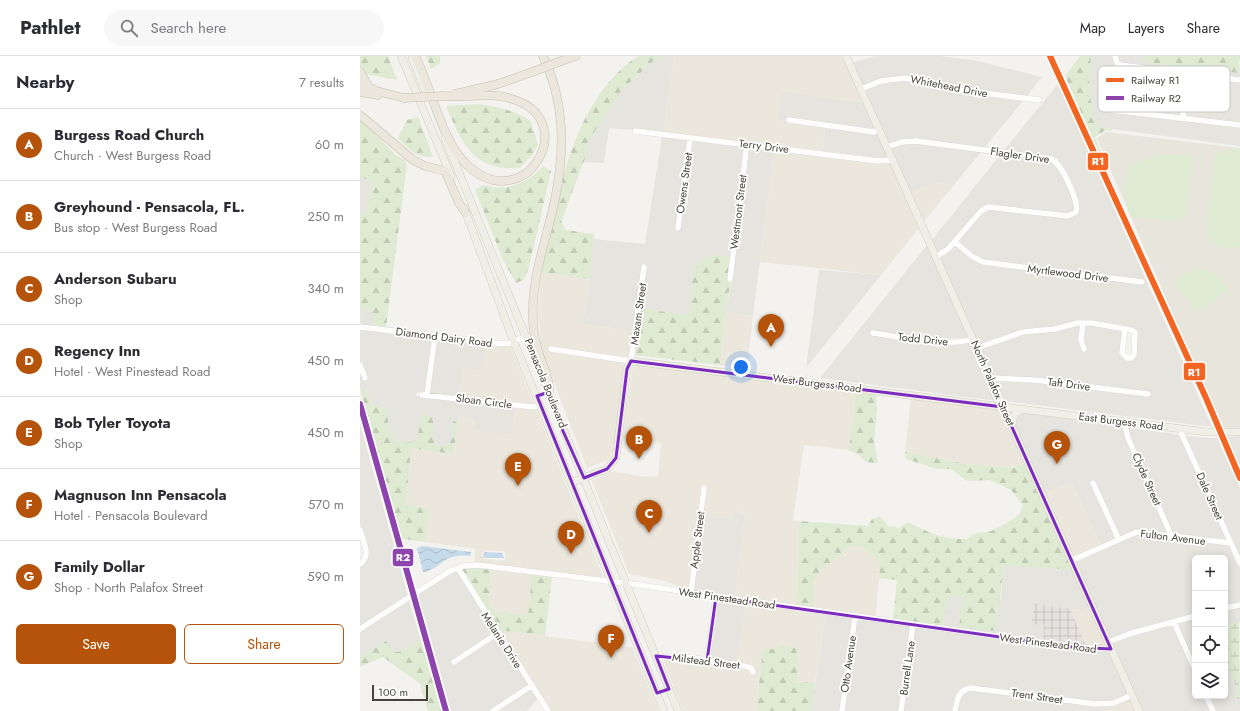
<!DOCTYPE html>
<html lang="en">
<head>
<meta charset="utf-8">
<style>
	:root { --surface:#fff; --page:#f7f7f7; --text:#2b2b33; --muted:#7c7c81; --line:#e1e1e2; --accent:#b45309 }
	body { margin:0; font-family:Jost,sans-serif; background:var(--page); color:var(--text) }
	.controls { position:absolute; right:12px; bottom:12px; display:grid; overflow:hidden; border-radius:6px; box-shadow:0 2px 10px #0003 }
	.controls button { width:36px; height:36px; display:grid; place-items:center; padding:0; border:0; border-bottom:1px solid var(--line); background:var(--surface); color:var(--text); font:20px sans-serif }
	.scale { position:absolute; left:12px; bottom:10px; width:56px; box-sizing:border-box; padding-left:4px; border:2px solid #49443b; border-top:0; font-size:11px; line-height:14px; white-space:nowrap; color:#49443b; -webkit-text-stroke:3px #fff; paint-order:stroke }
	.you { position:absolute; left:381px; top:311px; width:14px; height:14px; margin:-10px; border:3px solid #fff; border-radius:50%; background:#1a73e8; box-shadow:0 0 0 6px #1a73e833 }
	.badge { display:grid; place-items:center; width:26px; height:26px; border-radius:50%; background:var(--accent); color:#fff; font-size:13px; font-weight:700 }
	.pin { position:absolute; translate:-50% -33px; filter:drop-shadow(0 1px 2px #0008) }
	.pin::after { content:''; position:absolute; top:21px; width:14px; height:12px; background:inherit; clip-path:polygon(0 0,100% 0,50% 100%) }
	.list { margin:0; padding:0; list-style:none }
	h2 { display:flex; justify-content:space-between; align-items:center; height:52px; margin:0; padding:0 16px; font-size:17px }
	h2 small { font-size:13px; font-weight:400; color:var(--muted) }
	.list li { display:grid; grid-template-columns:26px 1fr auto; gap:12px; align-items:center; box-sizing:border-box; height:72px; padding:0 16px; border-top:1px solid var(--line) }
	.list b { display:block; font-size:15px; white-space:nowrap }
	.list p { margin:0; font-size:13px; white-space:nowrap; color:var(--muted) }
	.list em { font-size:13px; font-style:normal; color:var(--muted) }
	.actions { display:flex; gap:8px; padding:12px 16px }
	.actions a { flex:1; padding:9px 0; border:1px solid var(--accent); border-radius:6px; text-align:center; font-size:14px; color:var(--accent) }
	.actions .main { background:var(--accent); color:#fff }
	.icon { flex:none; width:22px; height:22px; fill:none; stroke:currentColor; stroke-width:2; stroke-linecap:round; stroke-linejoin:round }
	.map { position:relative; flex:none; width:880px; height:655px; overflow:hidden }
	header { display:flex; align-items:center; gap:24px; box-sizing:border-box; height:56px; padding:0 20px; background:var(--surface); border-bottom:1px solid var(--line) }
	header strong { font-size:19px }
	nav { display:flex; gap:22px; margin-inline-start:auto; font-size:14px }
	.search { width:280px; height:36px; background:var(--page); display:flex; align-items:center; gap:10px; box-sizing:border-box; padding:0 14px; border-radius:22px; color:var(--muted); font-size:15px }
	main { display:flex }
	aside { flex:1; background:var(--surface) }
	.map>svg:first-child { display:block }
	.residential { fill:#e6e4de }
	.commercial { fill:#ece7dd; fill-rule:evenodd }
	.industrial { fill:url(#industrial-grid) }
	.education { fill:#e8e5dc }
	.green { fill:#dfead2 }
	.forest { fill:url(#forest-firs) }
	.wetland { fill:url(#wetland-marsh) }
	.water { fill:url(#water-waves) }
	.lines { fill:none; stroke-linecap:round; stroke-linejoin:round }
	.minor-casing { stroke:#d1d0cc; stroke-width:6 }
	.major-casing { stroke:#d3cebf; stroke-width:8 }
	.highway-casing { stroke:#c8bfae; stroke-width:9 }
	.minor { stroke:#fdfdfd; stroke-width:5.5 }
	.major { stroke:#f0efe7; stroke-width:7 }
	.highway { stroke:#ebe7dd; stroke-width:8 }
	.highway-bridge-casing { stroke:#c8bfae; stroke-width:9; stroke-linecap:butt }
	.highway-bridge { stroke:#ebe7dd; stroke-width:8 }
	.rail-1-casing { stroke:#fff; stroke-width:9 }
	.rail-2-casing { stroke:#fff; stroke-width:9 }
	.rail-1 { stroke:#f26522; stroke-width:6 }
	.rail-2 { stroke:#8e44ad; stroke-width:6 }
	.marked { fill:none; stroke:#7b2cbf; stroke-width:3; stroke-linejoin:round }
	.labels { text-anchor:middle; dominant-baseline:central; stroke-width:3.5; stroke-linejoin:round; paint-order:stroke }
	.street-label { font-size:11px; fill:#49443b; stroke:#fff }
	.key { fill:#fff; stroke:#c8c7c4; stroke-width:1 }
	.key-label { font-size:11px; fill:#49443b }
	.line-badge { stroke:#fff; stroke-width:1.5 }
	.badge-label { font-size:11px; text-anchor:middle; font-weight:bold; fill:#fff }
</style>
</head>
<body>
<header>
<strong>Pathlet</strong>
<div class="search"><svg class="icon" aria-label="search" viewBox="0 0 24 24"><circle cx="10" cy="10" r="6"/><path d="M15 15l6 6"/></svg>Search here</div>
<nav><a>Map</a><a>Layers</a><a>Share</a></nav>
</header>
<main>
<aside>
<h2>Nearby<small>7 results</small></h2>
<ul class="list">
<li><span class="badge">A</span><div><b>Burgess Road Church</b><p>Church · West Burgess Road</p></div><em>60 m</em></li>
<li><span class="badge">B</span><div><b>Greyhound - Pensacola, FL.</b><p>Bus stop · West Burgess Road</p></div><em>250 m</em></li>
<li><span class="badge">C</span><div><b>Anderson Subaru</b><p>Shop</p></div><em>340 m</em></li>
<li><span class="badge">D</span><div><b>Regency Inn</b><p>Hotel · West Pinestead Road</p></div><em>450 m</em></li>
<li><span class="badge">E</span><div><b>Bob Tyler Toyota</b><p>Shop</p></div><em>450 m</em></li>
<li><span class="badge">F</span><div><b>Magnuson Inn Pensacola</b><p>Hotel · Pensacola Boulevard</p></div><em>570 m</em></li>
<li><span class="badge">G</span><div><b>Family Dollar</b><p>Shop · North Palafox Street</p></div><em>590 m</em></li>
</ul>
<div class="actions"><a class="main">Save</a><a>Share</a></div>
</aside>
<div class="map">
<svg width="880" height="655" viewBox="0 0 880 655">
	<defs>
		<pattern id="industrial-grid" width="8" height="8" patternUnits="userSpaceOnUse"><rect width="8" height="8" fill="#e5e2df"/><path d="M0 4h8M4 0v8" fill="none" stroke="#c6c3c0"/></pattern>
		<pattern id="forest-firs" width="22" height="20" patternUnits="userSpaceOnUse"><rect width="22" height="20" fill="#dfead2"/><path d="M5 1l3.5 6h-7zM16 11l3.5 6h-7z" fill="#c1cab5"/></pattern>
		<pattern id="wetland-marsh" width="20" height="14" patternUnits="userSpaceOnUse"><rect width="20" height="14" fill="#dfead2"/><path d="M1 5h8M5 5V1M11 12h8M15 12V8" fill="none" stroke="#c1cab5"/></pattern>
		<pattern id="water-waves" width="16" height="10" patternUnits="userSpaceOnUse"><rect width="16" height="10" fill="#c5daeb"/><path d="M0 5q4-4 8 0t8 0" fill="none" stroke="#abbcca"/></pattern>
	</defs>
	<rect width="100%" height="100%" fill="#f3f2ef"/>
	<!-- residential -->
	<path class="residential" d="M305,0H314L303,76L249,72L244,107L224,106L227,87L262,34L292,6Z
		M515,0H580L613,4L682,21L666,41L600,32L546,20L520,23L502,31L491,7Z
		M731,0H753L756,9L880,26V67L825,60L821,41V60L749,51V55L880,72V90L737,71L731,53L729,18Z
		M757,0H783V6L878,17L880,7V22L761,7Z
		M545,24L663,45L624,92L556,83L541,84L528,89L503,34L521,27Z
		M698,28L852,371L643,345L633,324L674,326L789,340V336L674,322L631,320L619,293L647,283L663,278L695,275L721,269L719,284L723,295L726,294L723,284L725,269H732L763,275L761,298L766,304L771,305L776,299L777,276L772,272L732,265H717L695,271L662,274L618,289L579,202L595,189L612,203L623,208L784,228V224L624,204L614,199L598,186L622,157L629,153L708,163L717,157L719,147L698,104L691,101L644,94Z
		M422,35L505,47L516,73L427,62V65L418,64Z
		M465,72L518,77L530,103L463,95Z
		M302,81L384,90L370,202L340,203L333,214L329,260L281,252L278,273L286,209H283L274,275L223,268L230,223L233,183L285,188Z
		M556,87L621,96L593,130L578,126L550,137L529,92L542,88Z
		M388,91L414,94L393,260L365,256L372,225Z
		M641,98L691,105L698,110L716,148L715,153L708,158L628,149L587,192L577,198L571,185Z
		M0,122L11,124L8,157L0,156Z
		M568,188L610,282L579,283L512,275L511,279L555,285L602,288L612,286L638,345L460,322Z
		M459,214L521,219L446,312Z
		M2,252L13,254V269L120,283L0,269Z
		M0,274L125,288L122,314L103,312L99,340L57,336L56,340L156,351L152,379L113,374L99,361L98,366H93L92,382L89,389H76L72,384L74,372L59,370L56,387L42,386L34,384L28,369V356L25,352L12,349L7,335L0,332Z
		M662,356L762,370L809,478L777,473L760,481L734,424L731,426L756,482L741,489L712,427L684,438L653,368L655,362Z
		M0,369L48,540L0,570V511L5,507L8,501L0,467Z
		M766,371L820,379L868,485L814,479Z
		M824,379L846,382H857L880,432V503Z
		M880,380V412L866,381Z
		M373,455L385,457L375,541L333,535L342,460L372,463Z
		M778,478L870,489L880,512V547L865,550V502H835V558L749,583L715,507Z
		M644,508L714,514L731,551L723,554L702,553L684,569L683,585L473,554L583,570L588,540L641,543Z
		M97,515L135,576L91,605L93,608L137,580L169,629L129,655H91L58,538Z
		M357,543L374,546V549L385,550L377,607L349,603Z
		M49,544L61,585L39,596H35L26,585L0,601V575Z
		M880,551V566H875L868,570L865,575V555Z
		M466,558L493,562L480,655H451Z
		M835,562V610L817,567Z
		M496,563L551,570L539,655H484Z
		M813,568L835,619V640H844L850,655H781L751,587Z
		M554,571L712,593L750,595L769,638L753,644L736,646L609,629L598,636L595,643L593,655H542Z
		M865,610L871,615L874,622L877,643L880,642V655H855L848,640H865Z
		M171,633L177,643L167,655H136Z
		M610,634L747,650L748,655H597L601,639Z"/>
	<!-- commercial -->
	<path class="commercial" d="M314,0H484L505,47L422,35L419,64L465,72L463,95L303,76Z
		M414,94L518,107H532L560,171L521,219L400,206Z
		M578,126L593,130L563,167L550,137Z
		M181,216L230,223L223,268L274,275L270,298L266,302L189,291V295L264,306L253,394L248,404L227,412L182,296L178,258Z
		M365,256L393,260L387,313L360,309Z
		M125,288L150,289L174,349L99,340L103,311L122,314Z
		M282,309L496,335L489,394L444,389L433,464L439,465L437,550L375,541L385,457L373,455L372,463L342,460L345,430H342L329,535L306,525L269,518L232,425L254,415L279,420L296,421L298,419L301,389L300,387L263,382L272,314L274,310Z
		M551,342L642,354L666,406L653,412L606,408L545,396Z
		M156,351L176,353L244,523L114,506L115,493L65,486L69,453L46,448L51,392L93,398L99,360L115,363L114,374L152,378ZM125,494L142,495L145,497L146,503L141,505L125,503L121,498Z
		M712,427L741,489L713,501L684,438Z
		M489,491H502L514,500L520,508L516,560L453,552V527L459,516Z
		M131,512L172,517L168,560L136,555L129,549Z
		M374,546L437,554V556L466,558L455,626L437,627L438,604L436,592L423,590L415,593H403L396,655H323L303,603L385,612L391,615L392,618L395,617L392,610L377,607L385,550L374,549Z
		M731,551L748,591L726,590L710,553L723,554Z
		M138,574L272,591L299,655H190Z
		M771,641L777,655H748L747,650Z"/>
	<!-- industrial -->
	<path class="industrial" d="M674,548L710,553L726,590L683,585L684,569L672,568Z"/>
	<!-- education -->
	<path class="education" d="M746,76L880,92V372H862L737,82Z"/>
	<!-- green -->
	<path class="green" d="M871,93H880V190C864,197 849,189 846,171L855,95L860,96V99Z
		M803,98L833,99L827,158L819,165L771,161L762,136L769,115L776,107L782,104Z
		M837,213C853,214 861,220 868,234L841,255H836L815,228L823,219Z"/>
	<!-- forest -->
	<path class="forest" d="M0,0H28L37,24L6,18L0,14Z
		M66,0H80V7L71,13Z
		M278,0H305L292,6L262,34L227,87L225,102L201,166L206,174L234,178L230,223L181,216C198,143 210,46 278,0Z
		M720,0H731C728,24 729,48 737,71L752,73L751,75L746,74L736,80L735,82L743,101V105L705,20Z
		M783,0H880L878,17L783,6Z
		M120,48C139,51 155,55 171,65L178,89L172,99L160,112C113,115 103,89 86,50Z
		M58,61L73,101C57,102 48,93 38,82L47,64Z
		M0,63L36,99L44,103L47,108L26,271L13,269V254L2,252L0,268V156L8,157L11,124L0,122Z
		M183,110L191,115L168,215L164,224L156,227L143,204L115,134L123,129C146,136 167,128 183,110Z
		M360,198L370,202L371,225L365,256L360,309L274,299L281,252L329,260L333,214L340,203Z
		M0,332L7,335L12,349L25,352L28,356V369L34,384L42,386L56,387L62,357L72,361L74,372L73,384L76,389H89L92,382L93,365L98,366L93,398L51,392L46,448L69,453L65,486L42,483Z
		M496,335L516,337L517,353L514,385L518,407L505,406L500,399L489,394Z
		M545,396L606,408L653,412L666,406L714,514L644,509L636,575L599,571L603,541L588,540L583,570L533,563L537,524L519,522L520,508L514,500L502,491H489L459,516L453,527V552L437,550L439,465L508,470L512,463L520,460L528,470L539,472L548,466C569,477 584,484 608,483L613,478L631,475L647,467L660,458L663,449L651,434L630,424L607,425L591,413H577L546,403Z
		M113,511L131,512L129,549L136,555L168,560L172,517L192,520L185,580L138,574L100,514Z
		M26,585L35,596H39L61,585L81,655H68L60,628L23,601L0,611V601Z
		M423,589L436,592L438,604L437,627L455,626L451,655H396L403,593H415Z"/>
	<!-- wetland -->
	<path class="wetland" d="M879,565L880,642L877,643C875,630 876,619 865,610C865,595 859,569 879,565Z"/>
	<!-- water -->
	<path class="water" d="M63,490L111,496V497L110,500C85,497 84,509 66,516H63L57,492Z
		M125,496L142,497L144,502H125L123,499Z"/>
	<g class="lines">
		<!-- minor casing -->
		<g class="minor-casing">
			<path id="minor" d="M755,0L757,7L760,9L880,24
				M501,33L521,25L545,22L599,34L679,44
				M823,43V62
				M751,54L880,69
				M429,64L514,76L519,74
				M275,75L518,105L533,104
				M527,91L542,86L556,85L691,103C701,106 720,147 716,156L708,160L628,151L621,155L588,193L576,201
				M318,172L330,82
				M595,186L613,201L623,206L782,226
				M370,223L387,88
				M723,267L721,284L724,293
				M0,271L142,288L150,287L167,280
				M513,277C542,281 585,292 613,283
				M617,292L663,276L695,273L718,267H732L771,274L775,276L774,299L771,302H767L762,297L765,273
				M191,293L271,305L284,211
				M0,309L5,322
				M630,322L674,324L788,338
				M62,339L173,351L181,350
				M67,339L75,280
				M764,366L768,382L812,481
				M821,373L822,379L880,507
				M733,427L759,484
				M0,474C3,485 12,500 0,508
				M712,504L777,476L871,487
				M98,512L188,655
				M331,537L344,432
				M865,552L880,549
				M814,566L835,614
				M0,573L90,515L103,510L117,509L279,529L712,591L751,593
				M748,586L772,577L835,560
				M297,603C316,596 363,607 385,610L391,612L393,616
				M347,605L356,541
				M94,606L138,577
				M846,640L853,655
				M133,655L171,630
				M482,655L495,560
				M541,655L553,568
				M595,655C597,644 598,635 610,632L736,648L754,647L772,639"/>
		</g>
		<!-- major casing -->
		<g class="major-casing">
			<path id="major" d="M41,0L91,120
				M486,0L779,655
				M52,2L67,39
				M85,82L318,655
				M104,152L154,286L304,655
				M651,368L655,358L664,353
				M213,426L247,413L256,402L267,313L271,305L847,376H880"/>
		</g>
		<!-- highway casing -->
		<g class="highway-casing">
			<path id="highway" d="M55,0C72,32 81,84 107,109C165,163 223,64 152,43C131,36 105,42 83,40
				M183,0C205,46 205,94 195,143C188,179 174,213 173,250C172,268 174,284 180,301C184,313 190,324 189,336
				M201,5L216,0
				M0,16L10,33
				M0,28L17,35L44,42
				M0,36L18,39
				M95,38L138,28L175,15
				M0,59L53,104L65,110L85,115L99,147L106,157"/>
		</g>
		<!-- minor -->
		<use href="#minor" class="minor"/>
		<!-- major -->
		<use href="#major" class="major"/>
		<!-- highway -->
		<use href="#highway" class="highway"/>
		<!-- highway-bridge casing -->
		<g class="highway-bridge-casing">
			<path id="highway-bridge" d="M175,15L201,5
				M44,42L83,40"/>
		</g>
		<!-- highway-bridge -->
		<use href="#highway-bridge" class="highway-bridge"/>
		<!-- rail-1 casing -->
		<g class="rail-1-casing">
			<path id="rail-1" d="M690,0L846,342L880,422"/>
		</g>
		<!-- rail-2 casing -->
		<g class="rail-2-casing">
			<path id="rail-2" d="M0,348L86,655"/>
		</g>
		<!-- rail-1 -->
		<use href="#rail-1" class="rail-1"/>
		<!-- rail-2 -->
		<use href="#rail-2" class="rail-2"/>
	</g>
	<!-- marked area -->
	<path class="marked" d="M271,305L643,351L751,593L712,591L356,541L347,605L296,600L309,633L297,637L177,340L186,337L224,422L247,413L256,402L267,313Z"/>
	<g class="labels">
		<!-- street labels -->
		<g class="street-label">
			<text transform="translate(589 30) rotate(11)">Whitehead Drive</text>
			<text transform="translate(404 90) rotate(7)">Terry Drive</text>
			<text transform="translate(660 99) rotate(8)">Flagler Drive</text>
			<text transform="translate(324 127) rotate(-82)">Owens Street</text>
			<text transform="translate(378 156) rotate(-83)">Westmont Street</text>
			<text transform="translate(708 217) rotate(7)">Myrtlewood Drive</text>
			<text transform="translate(278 258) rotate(-82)">Maxam Street</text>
			<text transform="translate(84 281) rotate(7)">Diamond Dairy Road</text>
			<text transform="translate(563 283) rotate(6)">Todd Drive</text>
			<text transform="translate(186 327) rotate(68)">Pensacola Boulevard</text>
			<text transform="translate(457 327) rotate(7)">West Burgess Road</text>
			<text transform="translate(633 327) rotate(66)">North Palafox Street</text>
			<text transform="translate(709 328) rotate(7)">Taft Drive</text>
			<text transform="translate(124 345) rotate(7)">Sloan Circle</text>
			<text transform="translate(761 365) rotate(7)">East Burgess Road</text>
			<text transform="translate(787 423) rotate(66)">Clyde Street</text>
			<text transform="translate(850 440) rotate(66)">Dale Street</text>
			<text transform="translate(813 481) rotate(7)">Fulton Avenue</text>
			<text transform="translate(337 484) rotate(-83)">Apple Street</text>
			<text transform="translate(367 542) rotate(8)">West Pinestead Road</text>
			<text transform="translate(142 584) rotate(57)">Melanie Drive</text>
			<text transform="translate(688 587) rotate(7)">West Pinestead Road</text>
			<text transform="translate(346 605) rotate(7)">Milstead Street</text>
			<text transform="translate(488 608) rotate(-82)">Otto Avenue</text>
			<text transform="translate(547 612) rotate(-82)">Burrell Lane</text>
			<text transform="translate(677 640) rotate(8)">Trent Street</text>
		</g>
	</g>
	<!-- legend -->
	<rect x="738" y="10" width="132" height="46" rx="6" class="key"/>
	<rect x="746" y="22" width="18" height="4" fill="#f26522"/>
	<rect x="746" y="40" width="18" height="4" fill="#8e44ad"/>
	<g class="key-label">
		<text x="771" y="28">Railway R1</text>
		<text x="771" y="46">Railway R2</text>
	</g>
	<g class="line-badge">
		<rect x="727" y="96" width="22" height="19" rx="4" fill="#f26522"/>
		<rect x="823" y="306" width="23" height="19" rx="4" fill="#f26522"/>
		<rect x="32" y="492" width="22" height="19" rx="4" fill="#8e44ad"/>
	</g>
	<g class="badge-label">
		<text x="738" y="109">R1</text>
		<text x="834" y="320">R1</text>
		<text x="43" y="505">R2</text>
	</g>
</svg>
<div class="controls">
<button>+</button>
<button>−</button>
<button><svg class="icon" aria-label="locate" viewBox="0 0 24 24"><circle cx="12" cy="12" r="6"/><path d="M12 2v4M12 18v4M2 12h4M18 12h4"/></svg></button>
<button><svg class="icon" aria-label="layers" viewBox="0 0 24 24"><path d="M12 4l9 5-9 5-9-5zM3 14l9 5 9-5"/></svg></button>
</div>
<div class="scale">100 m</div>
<div class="you"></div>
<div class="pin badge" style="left:411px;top:291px">A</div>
<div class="pin badge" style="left:279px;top:403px">B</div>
<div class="pin badge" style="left:289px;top:477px">C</div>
<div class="pin badge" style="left:211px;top:498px">D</div>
<div class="pin badge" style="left:158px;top:430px">E</div>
<div class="pin badge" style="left:251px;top:602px">F</div>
<div class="pin badge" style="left:697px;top:408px">G</div>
</div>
</main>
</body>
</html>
